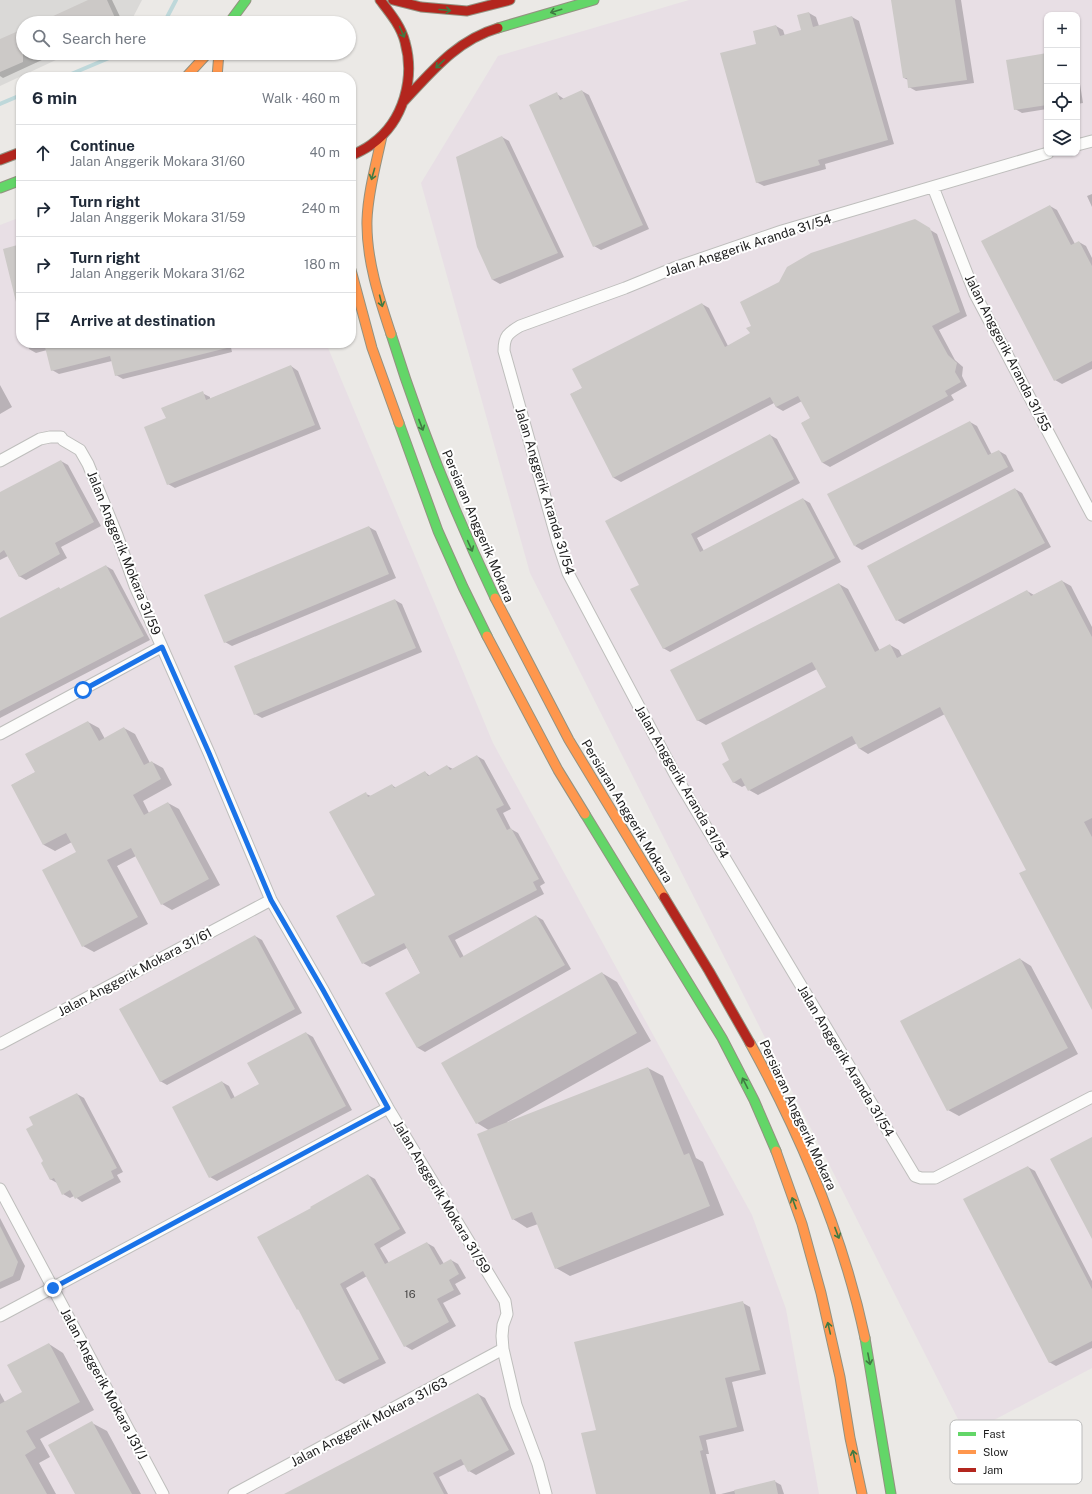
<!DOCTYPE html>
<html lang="en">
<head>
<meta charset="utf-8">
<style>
	:root { --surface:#fff; --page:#f6f6f7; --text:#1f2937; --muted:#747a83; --line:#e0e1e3 }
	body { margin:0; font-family:"Public Sans",sans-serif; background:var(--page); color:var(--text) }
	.controls { position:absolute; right:12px; top:12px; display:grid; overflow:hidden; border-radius:8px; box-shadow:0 1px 3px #0004 }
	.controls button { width:36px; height:36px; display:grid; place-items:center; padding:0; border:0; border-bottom:1px solid var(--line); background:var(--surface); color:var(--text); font:20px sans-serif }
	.stop { position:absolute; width:12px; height:12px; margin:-9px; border:3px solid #1a73e8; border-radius:50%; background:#fff }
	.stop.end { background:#1a73e8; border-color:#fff; box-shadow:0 1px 4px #0008 }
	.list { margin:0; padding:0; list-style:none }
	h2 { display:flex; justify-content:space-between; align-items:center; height:52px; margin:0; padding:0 16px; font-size:17px }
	h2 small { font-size:13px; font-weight:400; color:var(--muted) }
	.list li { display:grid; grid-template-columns:26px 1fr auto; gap:12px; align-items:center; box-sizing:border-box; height:56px; padding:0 16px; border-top:1px solid var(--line) }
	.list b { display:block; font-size:15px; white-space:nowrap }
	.list p { margin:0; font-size:13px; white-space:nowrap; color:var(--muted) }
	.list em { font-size:13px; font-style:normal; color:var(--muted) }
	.icon { flex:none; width:22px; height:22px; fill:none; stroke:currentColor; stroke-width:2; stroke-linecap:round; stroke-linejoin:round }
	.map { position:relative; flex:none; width:1092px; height:1494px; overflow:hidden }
	.search { position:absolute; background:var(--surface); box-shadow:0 1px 3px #0004; left:16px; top:16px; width:340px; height:44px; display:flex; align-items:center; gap:10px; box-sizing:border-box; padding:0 14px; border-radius:22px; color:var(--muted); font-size:15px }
	.panel { position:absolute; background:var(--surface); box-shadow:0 1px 3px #0004; left:16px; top:72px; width:340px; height:276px; border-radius:16px }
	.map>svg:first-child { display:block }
	.residential { fill:#dad9d7 }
	.industrial { fill:#e8dfe5; fill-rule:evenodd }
	.shadow { fill:#0003 }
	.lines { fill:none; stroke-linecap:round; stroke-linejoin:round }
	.stream { stroke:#bed8da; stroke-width:4 }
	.building { fill:#ccc9c7 }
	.street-casing { stroke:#bebebc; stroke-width:13 }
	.fast-casing { stroke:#939280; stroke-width:11 }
	.slow-casing { stroke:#939280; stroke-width:11 }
	.jam-casing { stroke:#939280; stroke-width:11 }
	.street { stroke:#fcfcfb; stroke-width:11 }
	.fast { stroke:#63d668; stroke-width:9 }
	.slow { stroke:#ff974d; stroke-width:9 }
	.jam { stroke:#b3261e; stroke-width:9 }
	.oneway { stroke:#407a42 }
	.route { stroke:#1a73e8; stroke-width:5 }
	.labels { text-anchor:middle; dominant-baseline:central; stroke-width:4; stroke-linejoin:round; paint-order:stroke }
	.number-label { font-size:11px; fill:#494848 }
	.street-label { font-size:13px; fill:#1d1d1d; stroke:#fff }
	.key { fill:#fff; stroke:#bbb; stroke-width:1 }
	.key-label { font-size:11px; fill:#1d1d1d }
</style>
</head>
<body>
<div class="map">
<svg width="1092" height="1494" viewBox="0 0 1092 1494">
	<rect width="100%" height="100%" fill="#ebe9e6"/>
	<!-- residential -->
	<path class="residential" d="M0,0H142L130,23H23V53H71L0,86Z"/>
	<!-- industrial -->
	<path class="industrial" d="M689,0H1092V1368L966,1435L530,573L421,183L498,56ZM1047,15H1077V153H1047Z
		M21,217V343H326L493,743L752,1215L786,1309L819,1494H0V225Z"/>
	<!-- shadow -->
	<path class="shadow" d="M91,0H112L123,23H39Z
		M892,0H961L974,83L916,91L909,87L908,80L904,78Z
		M809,13L816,17L819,26L852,17L859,21L894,144L825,164L826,169L764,186L756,182L758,44L776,26L783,30L785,36L803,31Z
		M23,30V53H57L3,78L0,76V41Z
		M1047,54V109L1022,113L1015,109Z
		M1077,65L1083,103L1077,104Z
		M582,91L589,95L649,229L601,250L594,246L557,94L564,99Z
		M502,137L509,141L564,257L500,284L493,280L478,246Z
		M1092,194V207L1087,196Z
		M1050,206L1057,210L1075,244L1079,242L1086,246L1092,258V369L1062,384L1055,380Z
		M914,220L937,234L967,316L939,330L955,360L963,367L962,376L967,386L951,395L954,400L830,467L823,463L802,423L811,418L802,401L783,411L776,407L774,403L621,482L614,478L571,394L583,388L702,304L709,308L728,346L751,334Z
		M21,245V318L4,250Z
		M27,343H230L232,352L123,379L116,375L112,361L59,374L52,370L47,350L36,353L29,349Z
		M291,366L298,371L321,429L175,488L168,484L167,419L202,393L210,397V399Z
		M0,385L12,407L0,414Z
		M970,422L977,426L992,455L999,451L1006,455L1014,471L862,550L855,546Z
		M770,435L777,439L800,483L697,538L704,551L803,499L810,503L841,562L670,652L663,648L640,585Z
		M61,461L68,465L101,526L61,547L67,558L26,580L19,576L8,556L0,560V493Z
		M1015,489L1022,493L1051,547L904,624L897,620Z
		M369,527L376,531L396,578L232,646L225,642Z
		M106,566L113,570L150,640L0,718V619L59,588L61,590Z
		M1062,581L1071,586L1092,627V1003L1027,870L945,714L868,754L860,749L857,743L758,795L749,790L746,785L742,787L733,782L731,760L827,688L817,669L706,725L697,720L839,584L848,589L880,651L890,645L899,650L902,656L1027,591L1034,595Z
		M395,600L402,604L422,652L262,718L255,714Z
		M88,722L99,728L105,739L124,728L135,734L150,763L152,762L163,768L172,785L143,801L149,813L168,803L179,809L220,885L172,910L162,904L136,856L117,866L148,924L94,952L83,946L78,853L72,842L55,851L44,845L12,785L36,772Z
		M477,756L484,760L511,809L503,813L511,829L518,833L545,883L540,886L544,894L455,940L464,957L536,916L543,920L571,969L425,1052L418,1048L387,993L421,974L407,948L370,967L363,963L376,896L366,794L371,796L392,785L396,788L425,772L430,776L447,766L453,769Z
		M255,936L262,940L302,1013L167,1085L160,1081Z
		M1020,959L1031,966L1078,1054L959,1116L948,1110Z
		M602,973L617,982L651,1041L507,1122L508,1124L648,1068L663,1076L696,1158L703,1162L724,1215L570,1276L556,1268L538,1224L527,1228L513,1219L490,1131L477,1123Z
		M306,1033L313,1037L352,1110L217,1181L210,1177L222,1082L229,1086L235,1098L260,1085Z
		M77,1094L84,1098L123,1172L117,1175L121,1182L82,1202L74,1196L70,1198L63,1194L57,1183L50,1179L45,1162Z
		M1028,1167L1035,1171L1092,1281V1348L1056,1366L1049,1362Z
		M368,1175L375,1179L406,1233L380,1248L389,1263L427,1243L434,1247L444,1264L451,1260L458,1264L466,1278L455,1284L461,1294L443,1303L456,1326L412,1350L405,1346L367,1276L346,1288L386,1363L344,1384L337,1380L300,1310L298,1309L313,1208Z
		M0,1218L25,1266L20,1280L0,1289Z
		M743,1303L750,1307L766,1374L732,1382L744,1431L706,1440L709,1454H706L716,1494H597V1431Z
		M49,1344L63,1353L94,1410L40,1439L50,1457L39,1463L56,1494H0V1393L5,1402L23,1393Z
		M478,1394L485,1398L515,1454L476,1475L469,1471L465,1464L439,1477L448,1494H299Z
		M92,1423L107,1431L141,1494H76Z
		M774,1481L781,1485L784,1494H721Z"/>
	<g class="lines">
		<!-- stream -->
		<path class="stream" d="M164,23L176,0
			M64,77L121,53
			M0,104L21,95"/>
	</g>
	<!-- building -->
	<path class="building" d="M88,0H107L116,20L109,23H38Z
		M891,0H955L967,80L908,88L907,78H903Z
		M809,12L813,27L852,16L888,140L818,160L820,165L756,183L720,53L756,44L753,31L776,25L780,36L801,30L797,15Z
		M23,29V62L0,72V39Z
		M1047,53V105L1014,110L1006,60Z
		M582,90L643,225L593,247L529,105L557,92L560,100Z
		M502,136L558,253L492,280L477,247L456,157Z
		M1050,205L1071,245L1079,241L1092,266V361L1054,381L981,241Z
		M915,219L930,228L960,312L932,326L948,355L957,363L955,372L961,382L945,391L948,396L822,463L801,423L810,418L798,396L776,407L770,397L613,478L570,394L582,388L572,369L702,303L725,347L750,333L746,328L751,326L740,302L779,282L787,267L811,253Z
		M21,244V305L17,306L3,249Z
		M44,343H230L231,347L115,376L110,356L51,371Z
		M291,365L315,425L167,485L144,427L166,418L161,408L203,391L206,400Z
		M970,421L988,455L999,450L1008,467L854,546L827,494Z
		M770,434L794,479L691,534L700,552L803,498L835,558L663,649L630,589L639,585L605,521Z
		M61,460L94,522L55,543L60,554L19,577L4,550L0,553V492Z
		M1015,488L1045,543L896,621L867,566Z
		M369,526L389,574L224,643L204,595Z
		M106,565L144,636L0,711V618L59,587L60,589Z
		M1062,580L1092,637V818L1084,822L1092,837V1010L1019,873L1026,870L940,707L859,749L852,736L748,791L741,778L733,783L722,764L729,760L721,743L826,687L812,662L697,721L670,670L839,583L875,652L890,644L897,658L1027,590L1031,596Z
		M395,599L416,648L254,715L234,666Z
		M88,721L99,741L124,727L144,765L152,761L161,779L133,795L144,815L168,802L209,879L161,905L131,848L107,860L138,917L82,947L42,870L76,852L66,833L43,845L11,785L35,772L25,754Z
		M477,755L504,805L496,809L507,830L511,828L539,879L533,882L537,890L448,936L460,958L536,915L565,965L417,1048L385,993L420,973L404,943L362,964L336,916L375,895L329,812L366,792L368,797L392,784L394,788L425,771L428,776L447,765L450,770Z
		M255,935L295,1009L160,1082L119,1009Z
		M1020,958L1068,1048L947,1111L900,1021Z
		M602,972L637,1033L476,1124L441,1063Z
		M306,1032L346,1106L209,1178L172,1107L222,1081L231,1099L259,1084L247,1063Z
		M648,1067L684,1155L689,1153L710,1206L555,1269L532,1212L512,1220L477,1134Z
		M77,1093L117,1168L111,1171L114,1178L75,1199L70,1190L62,1195L54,1178L50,1180L41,1163L43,1161L26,1129L33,1125L29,1117Z
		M1092,1137V1239L1050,1159Z
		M1028,1166L1092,1289V1341L1049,1363L963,1199Z
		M368,1174L400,1229L374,1244L385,1264L427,1242L440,1265L451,1259L459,1274L449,1280L454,1290L437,1299L449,1322L404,1347L363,1271L340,1284L379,1359L336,1381L298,1309L297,1310L257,1237L311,1208L310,1207Z
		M0,1226L18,1262L13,1276L0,1282Z
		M743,1301L760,1370L725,1378L737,1427L699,1436L703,1450L700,1451L710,1494H596L581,1433L596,1430L574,1342Z
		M49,1343L80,1402L26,1431L36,1448L25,1455L47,1494H0V1404L22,1392L7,1365Z
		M478,1393L509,1450L468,1472L461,1459L433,1473L444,1494H284Z
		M92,1421L132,1494H75L48,1445Z
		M775,1480L778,1494H735L734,1490Z"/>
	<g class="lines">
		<!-- street casing -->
		<g class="street-casing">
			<path id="street" d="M1077,145L1092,141
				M1048,153L782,231L674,268L625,288L520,326C508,333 504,336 504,351L558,543L568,573L678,780L915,1176L921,1178H935L1011,1139L1092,1097
				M933,187L975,294L1092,515
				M0,461L40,439L50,437H61L63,440L80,450L88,464L117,535L135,586L209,753L271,900L323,990L388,1108L505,1301L507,1314L503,1325L502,1336L503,1349L516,1405L538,1464L546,1494
				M0,734L161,647
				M0,1044L271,900
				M0,1189L163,1494
				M0,1316L388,1108
				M234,1494L503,1349"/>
		</g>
		<!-- fast casing -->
		<g class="fast-casing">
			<path id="fast" d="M229,23L246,0
				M498,28L594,0
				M0,188L21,180
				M391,334C419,424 454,512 495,598
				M399,423L438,531L463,587L487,636
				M585,814L722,1038L754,1100L776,1151
				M865,1338L891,1494"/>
		</g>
		<!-- slow casing -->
		<g class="slow-casing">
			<path id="slow" d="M186,77L208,53
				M217,77L219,53
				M382,136C376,164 368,192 367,220C366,259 379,298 391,334
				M351,270L372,348L399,423
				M495,598L569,740L664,897
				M487,636L558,770L585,814
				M750,1043C801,1136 843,1235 865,1338
				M776,1151L802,1224L821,1293L840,1377L850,1438L862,1494"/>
		</g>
		<!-- jam casing -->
		<g class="jam-casing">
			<path id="jam" d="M393,0L421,7L467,11L510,0
				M404,101C432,71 457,40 498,28
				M351,156C358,152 366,149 372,144C404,121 415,78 405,42C401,26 390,13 380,0
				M0,160L21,152
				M664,897L709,971L750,1043"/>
		</g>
		<!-- street -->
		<use href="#street" class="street"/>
		<!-- fast -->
		<use href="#fast" class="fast"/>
		<!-- slow -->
		<use href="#slow" class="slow"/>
		<!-- jam -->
		<use href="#jam" class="jam"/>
	</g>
	<!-- one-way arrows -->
	<defs><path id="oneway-shaft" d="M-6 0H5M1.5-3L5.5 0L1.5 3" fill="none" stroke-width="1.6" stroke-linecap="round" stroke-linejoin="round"/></defs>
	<g class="oneway">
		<use href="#oneway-shaft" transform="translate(445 10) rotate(5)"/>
		<use href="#oneway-shaft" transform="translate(556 11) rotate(163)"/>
		<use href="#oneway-shaft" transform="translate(402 32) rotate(66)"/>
		<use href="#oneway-shaft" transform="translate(440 64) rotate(137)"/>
		<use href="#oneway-shaft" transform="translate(373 174) rotate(106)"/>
		<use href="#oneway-shaft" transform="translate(381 301) rotate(76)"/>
		<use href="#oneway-shaft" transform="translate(421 425) rotate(69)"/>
		<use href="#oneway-shaft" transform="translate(470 546) rotate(66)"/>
		<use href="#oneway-shaft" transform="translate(745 1083) rotate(-117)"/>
		<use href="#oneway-shaft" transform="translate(794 1203) rotate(-110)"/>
		<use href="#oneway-shaft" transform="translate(837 1233) rotate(69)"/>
		<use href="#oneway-shaft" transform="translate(829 1328) rotate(-103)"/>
		<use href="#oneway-shaft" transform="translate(869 1359) rotate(79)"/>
		<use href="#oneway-shaft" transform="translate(854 1456) rotate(-102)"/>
	</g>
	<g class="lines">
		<!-- route -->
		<path class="route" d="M53,1288L388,1108L323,990L271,900L209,753L162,647L83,690"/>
	</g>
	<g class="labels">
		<!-- number labels -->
		<g class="number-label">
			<text x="410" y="1294">16</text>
		</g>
		<!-- street labels -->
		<g class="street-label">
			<text transform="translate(748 245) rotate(-18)">Jalan Anggerik Aranda 31/54</text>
			<text transform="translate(1008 353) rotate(63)">Jalan Anggerik Aranda 31/55</text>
			<text transform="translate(545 491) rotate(73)">Jalan Anggerik Aranda 31/54</text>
			<text transform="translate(478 526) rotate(67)">Persiaran Anggerik Mokara</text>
			<text transform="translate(124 553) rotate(68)">Jalan Anggerik Mokara 31/59</text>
			<text transform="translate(682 782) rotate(60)">Jalan Anggerik Aranda 31/54</text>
			<text transform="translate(627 811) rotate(59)">Persiaran Anggerik Mokara</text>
			<text transform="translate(135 972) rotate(-28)">Jalan Anggerik Mokara 31/61</text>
			<text transform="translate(846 1061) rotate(59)">Jalan Anggerik Aranda 31/54</text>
			<text transform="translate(798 1115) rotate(65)">Persiaran Anggerik Mokara</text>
			<text transform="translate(442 1197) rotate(59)">Jalan Anggerik Mokara 31/59</text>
			<text transform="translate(104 1384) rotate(62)">Jalan Anggerik Mokara J31/J</text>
			<text transform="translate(369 1422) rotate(-28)">Jalan Anggerik Mokara 31/63</text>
		</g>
	</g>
	<!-- legend -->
	<rect x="950" y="1420" width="132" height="64" rx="6" class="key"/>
	<rect x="958" y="1432" width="18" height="4" fill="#63d668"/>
	<rect x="958" y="1450" width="18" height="4" fill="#ff974d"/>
	<rect x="958" y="1468" width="18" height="4" fill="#b3261e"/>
	<g class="key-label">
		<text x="983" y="1438">Fast</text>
		<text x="983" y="1456">Slow</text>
		<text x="983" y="1474">Jam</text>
	</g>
</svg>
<div class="controls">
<button>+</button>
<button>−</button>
<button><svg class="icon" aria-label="locate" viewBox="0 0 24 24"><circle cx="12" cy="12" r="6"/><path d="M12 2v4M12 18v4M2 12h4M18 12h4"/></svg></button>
<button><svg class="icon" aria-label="layers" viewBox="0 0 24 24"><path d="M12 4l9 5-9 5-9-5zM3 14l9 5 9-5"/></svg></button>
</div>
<div class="stop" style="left:83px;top:690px"></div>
<div class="stop end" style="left:53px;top:1288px"></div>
<div class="search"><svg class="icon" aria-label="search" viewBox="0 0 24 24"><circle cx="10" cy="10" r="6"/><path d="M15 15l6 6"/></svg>Search here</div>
<section class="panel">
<h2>6 min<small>Walk · 460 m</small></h2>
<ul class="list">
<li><svg class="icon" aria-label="ahead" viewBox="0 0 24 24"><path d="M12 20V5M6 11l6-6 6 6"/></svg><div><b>Continue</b><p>Jalan Anggerik Mokara 31/60</p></div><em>40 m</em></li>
<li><svg class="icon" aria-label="right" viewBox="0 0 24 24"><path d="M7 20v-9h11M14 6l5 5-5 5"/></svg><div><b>Turn right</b><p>Jalan Anggerik Mokara 31/59</p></div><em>240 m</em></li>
<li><svg class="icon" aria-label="right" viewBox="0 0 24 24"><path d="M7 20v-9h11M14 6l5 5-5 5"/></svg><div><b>Turn right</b><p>Jalan Anggerik Mokara 31/62</p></div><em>180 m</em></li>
<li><svg class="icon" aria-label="arrive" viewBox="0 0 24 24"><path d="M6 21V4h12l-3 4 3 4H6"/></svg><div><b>Arrive at destination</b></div></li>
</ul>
</section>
</div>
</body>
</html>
